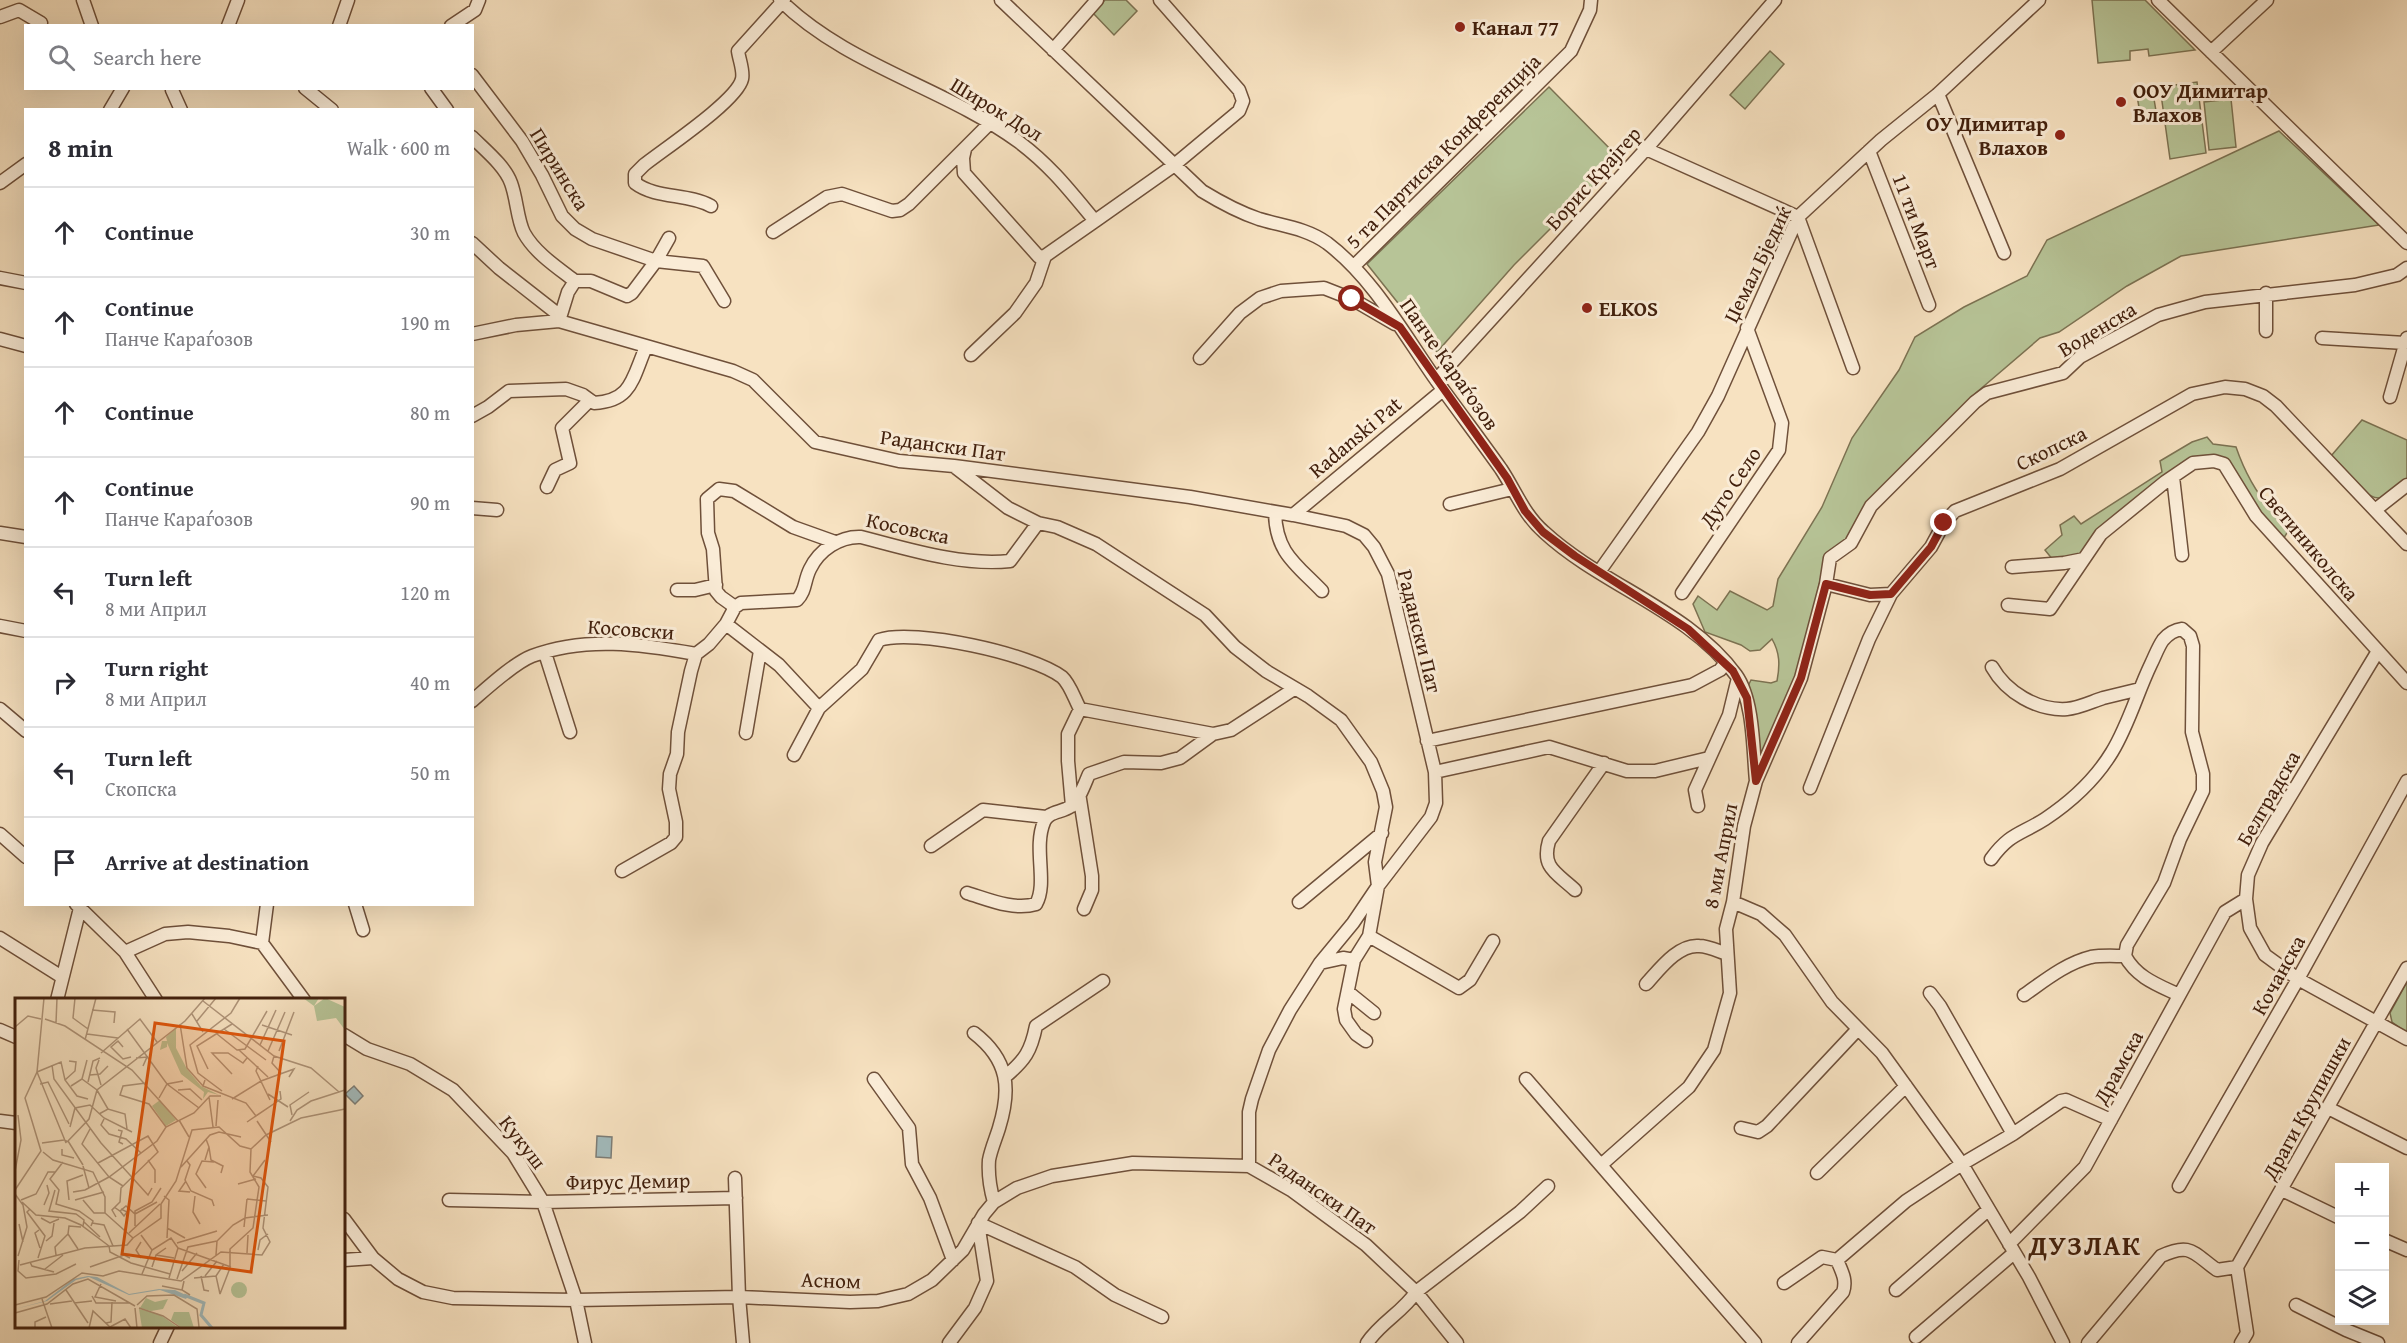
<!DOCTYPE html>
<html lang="en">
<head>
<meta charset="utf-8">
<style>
	:root { --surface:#fff; --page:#f2f2f3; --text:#2b2b33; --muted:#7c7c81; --line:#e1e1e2 }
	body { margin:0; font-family:"Gentium Book Plus",serif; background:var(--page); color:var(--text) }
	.controls { position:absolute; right:18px; bottom:18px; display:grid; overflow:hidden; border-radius:0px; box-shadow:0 6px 24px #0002 }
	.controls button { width:54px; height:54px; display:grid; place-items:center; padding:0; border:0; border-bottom:2px solid var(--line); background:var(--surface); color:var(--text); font:30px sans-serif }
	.stop { position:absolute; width:18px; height:18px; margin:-14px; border:4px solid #8f2418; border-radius:50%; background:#fff }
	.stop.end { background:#8f2418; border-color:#fff; box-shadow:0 2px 6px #0008 }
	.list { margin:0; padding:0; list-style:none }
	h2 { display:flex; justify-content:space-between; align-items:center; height:78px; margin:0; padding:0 24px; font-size:26px }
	h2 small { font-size:20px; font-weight:400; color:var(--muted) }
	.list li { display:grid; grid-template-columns:39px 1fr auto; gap:18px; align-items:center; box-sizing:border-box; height:90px; padding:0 24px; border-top:2px solid var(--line) }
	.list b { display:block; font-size:22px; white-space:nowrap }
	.list p { margin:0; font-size:20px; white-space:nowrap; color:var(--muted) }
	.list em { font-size:20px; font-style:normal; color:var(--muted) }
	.icon { flex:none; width:33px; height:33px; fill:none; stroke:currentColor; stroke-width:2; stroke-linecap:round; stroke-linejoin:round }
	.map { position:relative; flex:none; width:2407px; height:1343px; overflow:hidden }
	.search { position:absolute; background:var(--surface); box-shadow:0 6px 24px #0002; left:24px; top:24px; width:450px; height:66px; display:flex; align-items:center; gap:15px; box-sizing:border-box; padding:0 21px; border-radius:0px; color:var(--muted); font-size:22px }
	.panel { position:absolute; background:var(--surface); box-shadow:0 6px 24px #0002; left:24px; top:108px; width:450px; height:798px; border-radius:0px }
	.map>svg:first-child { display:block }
	.green { fill:#b7c497; stroke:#7c7252; stroke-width:1.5 }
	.water { fill:#a2bbbd; stroke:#7c7d77; stroke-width:1.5 }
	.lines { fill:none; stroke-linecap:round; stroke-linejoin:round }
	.minor-casing { stroke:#6f503a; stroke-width:15 }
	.minor { stroke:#faecd7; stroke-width:12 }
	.route { stroke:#8f2418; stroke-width:8 }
	.poi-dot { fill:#8f2418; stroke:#faecd7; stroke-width:2 }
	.labels { text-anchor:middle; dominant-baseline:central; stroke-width:6; stroke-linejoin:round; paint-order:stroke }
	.poi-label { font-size:21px; font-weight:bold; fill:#42200d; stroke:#faecd7; text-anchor:start }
	.street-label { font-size:21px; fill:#42200d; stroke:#faecd7 }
	.district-label { font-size:27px; font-weight:bold; letter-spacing:1.5px; fill:#42200d; stroke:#faecd7 }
	.inset-river { fill:none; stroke:#a2bbbd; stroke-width:3 }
	.inset-road { fill:none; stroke:#af9479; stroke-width:1.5 }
	.view { fill:#e0560c; fill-opacity:0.15; stroke:#e0560c; stroke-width:3 }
	.inset-edge { fill:none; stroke:#42200d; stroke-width:3 }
</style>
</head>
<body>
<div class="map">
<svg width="2407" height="1343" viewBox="0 0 2407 1343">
	<rect width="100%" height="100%" fill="#f7e2c1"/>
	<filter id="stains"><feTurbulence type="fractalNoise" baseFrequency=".00333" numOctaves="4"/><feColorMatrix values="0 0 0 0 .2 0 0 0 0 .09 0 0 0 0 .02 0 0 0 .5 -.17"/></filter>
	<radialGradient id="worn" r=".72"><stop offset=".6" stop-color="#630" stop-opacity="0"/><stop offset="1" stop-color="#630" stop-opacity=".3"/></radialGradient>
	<!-- green -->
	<path class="green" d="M1105,0H1126L1137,11L1114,35L1093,13Z
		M2092,0H2145L2195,50L2149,56L2148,49L2130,51V60L2098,63Z
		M1770,51L1784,64L1745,109L1730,95Z
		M2197,82L2206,153L2170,159L2160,87Z
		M1549,87L1620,159L1514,265L1437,352L1367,264Z
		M2152,87L2157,117L2141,119L2136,90Z
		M2231,99L2236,147L2209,150L2204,102Z
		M2279,131L2379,225L2181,256L2127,286L2059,332L2040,338L1977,392L1866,504L1845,542L1825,560L1802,657L1784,712L1762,755L1758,749L1748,686L1751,680L1771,683L1777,681C1780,665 1780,653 1772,639L1760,650L1750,651L1741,645L1705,632L1693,604L1698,596L1717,610L1730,591L1767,610L1773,606L1778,579L1822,507L1852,438L1899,370L1915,337L1964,307L2027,276L2047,240Z
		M2362,420L2407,440V479C2399,485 2389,496 2380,498C2365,500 2341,466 2331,456Z
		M2207,437L2213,444L2236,447C2247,479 2264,507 2290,528L2282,541L2259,516L2229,462C2219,453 2209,455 2196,457L2080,556L2053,560L2045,550L2062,535L2060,525L2074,516L2081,524L2162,472L2160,461L2192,442Z
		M2407,982V1033L2392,1022L2390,1013Z"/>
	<!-- water -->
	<path class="water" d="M354,1086L363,1096L355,1104L345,1094Z
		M597,1136L612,1137L611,1158L596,1157Z"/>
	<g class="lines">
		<!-- minor casing -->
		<g class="minor-casing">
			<path id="minor" d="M83,0L92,26
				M780,0C847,66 944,87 1019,142C1051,166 1070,191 1095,221L1173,166L1239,111L1243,101L1239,90L1160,0
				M1001,0L1202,191C1220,202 1238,212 1259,219C1282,226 1306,228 1327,243C1372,277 1402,331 1434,377C1456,408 1479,438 1501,469C1515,490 1524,515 1544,532C1601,585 1690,611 1736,675C1754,700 1753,751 1756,781
				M2158,0L2407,243
				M0,17L19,10L41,23
				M228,26L238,0
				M339,26L348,0
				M451,26L475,10L479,0
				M1053,50L1097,0
				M2211,52L2267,0
				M472,75L522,141L542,175L562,216L575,229L592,239L656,261L703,266L724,301
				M305,88L332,110
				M431,88L447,110
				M172,90L181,110
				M1938,94L2004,253
				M110,110L123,88
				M472,137C485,150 505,166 511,183C517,199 517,219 524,233C535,253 558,268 575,281
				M965,149L963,158L964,173L1039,257L1045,256L1095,221
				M1646,149L1798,217L1853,368
				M1869,151L1929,305
				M0,183L26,164
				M711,206C688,193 656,199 635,183V174L644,165C664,149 737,101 742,79C744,71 739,59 738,51L784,0
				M773,232L827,197L842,194L892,211L900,210L909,204L990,123
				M472,243L499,268L559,315
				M1354,266L1571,51L1590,10L1591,0
				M0,278L26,283
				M2266,293V331
				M559,321L568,292L575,281H591L627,296L632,293L656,261L669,238
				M472,334L516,325L559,321L733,371L753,380L815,442L899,461L954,466L1190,497L1293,515L1346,526L1364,535L1374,547L1388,574L1435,772L1436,803L1431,817L1378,886L1353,923L1320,963L1290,1010L1269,1050L1252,1099L1249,1112V1166
				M2322,338L2405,343
				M0,339L26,346
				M971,355L1015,313L1036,283L1045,256
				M1200,358L1240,313L1260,298L1281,291L1324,288L1352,299L1395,324
				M1436,380L1646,149L1775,0
				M2390,397L2407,338
				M472,416L488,407L509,391L566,389L583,395L594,403C632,401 632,379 646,347
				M955,467L1008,508L1038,523L1057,527L1096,544L1205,615L1235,647L1266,671L1308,696L1341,720L1371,762L1383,791L1386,807L1375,862L1378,886L1369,936L1354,960L1344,1009L1346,1020L1356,1034L1366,1041
				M2173,477L2182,555
				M547,487L555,470L570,463L562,428L590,400
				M1450,504L1512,489
				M472,508L497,510
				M2375,510L2407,485
				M1275,513C1276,553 1296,564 1322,591
				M1293,515L1443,390
				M0,533L26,537
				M2012,567L2064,563L2084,559
				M1599,572L1698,432L1718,396L1798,217L1881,140L1938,94L2039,0
				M1826,584L1830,558L1851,543L1871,506L1975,402L1987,393L2063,373L2080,357L2158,315L2205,302L2355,285L2397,275L2407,268
				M677,590H695L716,585
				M1682,593L1779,450L1782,423L1747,328
				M2008,605L2050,609L2101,534L2165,482L2193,463L2214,461L2224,464L2256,516L2407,683
				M735,607L721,597L716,591L713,549L708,533L707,499L719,489L734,491L793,527L835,542
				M726,624L779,665L819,708
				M0,626L26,631
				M2378,651L2262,843L2248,875L2246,899L2250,928L2265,955L2298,979L2407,1039
				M545,653L570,732
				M1992,667C2006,692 2037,711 2067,709C2079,708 2091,702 2103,698C2115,695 2128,692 2140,689
				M472,701C487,688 514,663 532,656C585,636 641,644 696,654
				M0,709L26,731
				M1080,709L1213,734L1231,730L1294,689
				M746,733L760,651
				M1427,741L1692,685L1720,670L1726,663
				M794,755L819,708L862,669L879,640C914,628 1032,654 1062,677C1070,684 1075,700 1080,709L1068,734V761L1072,806
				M1435,772L1549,747L1627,771H1655L1709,758
				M1810,788L1869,639L1891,594L1931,547L1944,523L1955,511L2060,469L2192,394L2225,387L2245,389L2263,396L2276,406L2407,544
				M1079,793L1092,876V890L1084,909
				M1698,806L1695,790L1729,715L1738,678
				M0,834L26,857
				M931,846L983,810L1046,817
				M1991,859C2010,833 2020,835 2045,819C2072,801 2095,780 2112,752C2129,724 2137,693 2151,664C2155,656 2158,647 2163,640C2169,633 2174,630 2182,629L2190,636L2193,646L2192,732L2203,774V791L2180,839L2164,883L2127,945L2125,956C2137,978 2158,985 2179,995
				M622,871L671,843L676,837V822L669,789L670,774L677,754L678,732L691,671L696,654L709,644L726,624L735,607L741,603L797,600C806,591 804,581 810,569C819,550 840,536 861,537C908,549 960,566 1010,561L1038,523
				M1575,890C1557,873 1541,868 1549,841L1604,763
				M967,893C987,899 1014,911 1036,904C1048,883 1033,848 1044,822C1048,811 1062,813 1071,806C1079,801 1085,783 1089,774L1124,762L1161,763L1180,758L1213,734
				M1299,902L1382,833
				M1733,902L1761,914L1785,935L1832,1002L1882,1053L1962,1164L2029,1277L2063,1343
				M76,904L125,952L156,1000
				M355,904L363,930
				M1369,936L1459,988L1470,980L1493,941
				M0,938L62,977
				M262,943L267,904
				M125,952L165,934L188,932L229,936L262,943L304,1000
				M1320,963L1343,958L1354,960
				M1646,984C1659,970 1678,944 1699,946C1708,946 1718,951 1727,954
				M1348,992L1374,1013
				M1930,993L1940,1006L2013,1134
				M2024,995C2044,981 2066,963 2091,957C2102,955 2114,956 2125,956
				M57,1000L81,904
				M0,1030L16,1037
				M974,1033C1009,1060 1011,1089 999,1128C996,1138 991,1149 989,1160C988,1174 990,1188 994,1202
				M344,1035L367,1049L410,1064L453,1090L513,1153L543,1202L576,1300L585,1343
				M1006,1076C1025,1060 1031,1051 1036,1026L1103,981
				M874,1079L909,1128L912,1164L930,1198L953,1260
				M1526,1079L1755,1343
				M2328,1108L2407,1148
				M0,1121L16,1123
				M1741,1128L1758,1132L1767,1126L1858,1029
				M1601,1165L1689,1087L1714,1050L1730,993L1726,929L1733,902L1744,826L1756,781L1801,678L1826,584L1870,595L1891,594
				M1817,1173L1906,1086
				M735,1178L739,1297L743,1343
				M2179,1186L2298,979L2407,781
				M2282,1190L2340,1218
				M449,1200L543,1202L736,1198
				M344,1219L373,1258L398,1279L423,1292L453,1298L576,1300L739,1297L850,1302L878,1301L908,1294L932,1280L963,1250L984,1214L994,1202L1017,1188L1052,1176L1133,1163L1249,1166L1291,1190L1366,1245L1416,1292L1457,1343
				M978,1223L1075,1267L1115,1295L1162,1317
				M2384,1240L2407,1250
				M2009,1244L2085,1167L2225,912L2246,899
				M344,1260L373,1258
				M2237,1267L2407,968
				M2237,1267L2247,1333L2241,1343
				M1784,1283L1822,1257L1837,1260L1906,1201L1962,1164L2013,1134L2061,1101L2066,1100L2111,1120
				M1896,1290L1988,1210
				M2296,1305L2346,1330L2378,1343
				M1916,1337L2014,1253
				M160,1343L168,1326
				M949,1343L975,1308L987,1281L978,1223
				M1367,1343C1381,1322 1403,1312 1416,1292L1520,1212L1548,1186
				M1798,1343L1843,1292C1847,1280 1842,1272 1837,1260
				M2088,1343L2161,1256C2191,1242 2193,1253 2217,1270L2237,1267"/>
		</g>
		<!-- minor -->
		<use href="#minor" class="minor"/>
	</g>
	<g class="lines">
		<!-- route -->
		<path class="route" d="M1352,299L1400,327L1507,478L1525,511L1543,532L1575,556L1688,629L1733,671L1747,698L1756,781L1801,678L1826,584L1870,595L1891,594L1931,547L1944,523"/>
	</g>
	<!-- markers -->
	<g class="poi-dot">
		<circle cx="1460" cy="27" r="6"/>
		<circle cx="2121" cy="102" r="6"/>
		<circle cx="2060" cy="135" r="6"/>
		<circle cx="1587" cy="308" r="6"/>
	</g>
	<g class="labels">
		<!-- poi labels -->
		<g class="poi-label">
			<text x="1472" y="27">Канал 77</text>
			<text x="2133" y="90">ООУ Димитар<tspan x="2133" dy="24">Влахов</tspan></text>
			<text x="2048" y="123" text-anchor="end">ОУ Димитар<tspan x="2048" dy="24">Влахов</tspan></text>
			<text x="1599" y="308">ELKOS</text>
		</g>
		<!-- street labels -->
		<g class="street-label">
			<text transform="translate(997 109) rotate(31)">Широк Дол</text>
			<text transform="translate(1443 151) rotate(-45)">5 та Партиска Конференција</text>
			<text transform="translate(560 169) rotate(58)">Пиринска</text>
			<text transform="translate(1593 178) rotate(-48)">Борис Крајгер</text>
			<text transform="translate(1917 221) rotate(69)">11 ти Март</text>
			<text transform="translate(1757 264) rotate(-64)">Џемал Бједиќ</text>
			<text transform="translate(2097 329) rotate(-31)">Воденска</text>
			<text transform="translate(1450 364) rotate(55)">Панче Караѓозов</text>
			<text transform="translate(1355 437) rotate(-40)">Radanski Pat</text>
			<text transform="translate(943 445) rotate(8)">Радански Пат</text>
			<text transform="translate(2051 448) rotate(-26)">Скопска</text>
			<text transform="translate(1730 487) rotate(-56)">Дуго Село</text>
			<text transform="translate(908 528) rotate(12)">Косовска</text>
			<text transform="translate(2309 543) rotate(50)">Светиниколска</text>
			<text transform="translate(631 629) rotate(4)">Косовски</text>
			<text transform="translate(1420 631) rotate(76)">Радански Пат</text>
			<text transform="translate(2268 798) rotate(-60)">Белградска</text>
			<text transform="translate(1720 856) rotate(-79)">8 ми Април</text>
			<text transform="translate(2278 975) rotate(-61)">Кочанска</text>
			<text transform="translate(2118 1067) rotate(-61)">Драмска</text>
			<text transform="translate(2306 1108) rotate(-61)">Драги Крупишки</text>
			<text transform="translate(523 1142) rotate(52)">Кукуш</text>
			<text transform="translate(628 1181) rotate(-1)">Фирус Демир</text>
			<text transform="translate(1323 1193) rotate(35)">Радански Пат</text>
			<text transform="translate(831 1280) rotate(2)">Асном</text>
		</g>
		<!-- district labels -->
		<g class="district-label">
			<text x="2085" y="1245">ДУЗЛАК</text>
		</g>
	</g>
	<!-- overview -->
	<g transform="translate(15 998)">
		<rect width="330" height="330" fill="#f7e2c1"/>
		<path d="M288,0H304L299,8L310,0L330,9V32L321,20L302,23L299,8ZM161,30V50L172,71L186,88L204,97L193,94L188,101L189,94L166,76L152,45V49L145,52L147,43H152L151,39ZM145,102L161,122L151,128L137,108ZM216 292a8 8 0 1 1 16 0a8 8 0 1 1-16 0ZM131,300L140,304L153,301L148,311L136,313L125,310ZM124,311L144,316L164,330H127ZM159,314H174L179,330H167L156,322Z" fill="#b7c497"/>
		<path d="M73,278L82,279L114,296L144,291L160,292L173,298L171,301L145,292L114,297L74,279L61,282L32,303L0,311L30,303L58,281Z" fill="#a2bbbd"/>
		<path class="inset-river" d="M169,297L189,305L186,317L197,330"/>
		<path class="inset-road" d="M60,0L58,20L73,31M188,3L259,58L296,70L324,94M77,12L100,14L99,25M177,16L188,34M30,21L50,28L117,72L163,123M182,23L201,0M41,25L42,0M165,26L172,70L188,88M247,27L277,37M0,29L13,18L26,21M112,31L152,86L184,110M209,31L251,62M72,36L103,40M202,36L222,52L230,51L252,13M70,42L81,0M245,47L261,12M108,49L103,43L96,49L108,61L116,59M224,52L253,79M253,53L270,14M264,53L279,14M86,55L125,21L142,44M259,58L257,65L266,75M121,60L132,59L128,68M84,62L81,70L86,87M37,67L39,81L86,145L133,197L137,190M243,68L241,73L255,102M193,71L182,48L217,26M217,76L197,55H213L228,65L232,60M75,77L85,76L93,68M67,81L82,92L93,111M50,82L60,73L61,64L54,63M190,82L188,88L231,105L241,118M73,84L78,63L85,60M131,85L108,88L105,97L134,106L151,129M25,86L33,84L54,126M56,88L67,81L72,62M163,92L175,91L187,102M207,93L183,75L175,47L216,15L225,0M253,96L273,109M194,99L198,129M144,100L152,86L168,83M217,101L246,83L279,71L274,79M84,116L93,111L110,116L112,131M277,117L275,107L294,94M89,121L86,127L94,136L111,141L126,155M164,122L174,139M242,123L256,144M275,123L282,112L296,103L330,92M232,124L266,101L265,93M201,128L203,102M55,129L60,110L75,107L89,120L117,134M75,131L67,146L94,179L108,188M103,132L107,133L104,144L108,146M51,142V145L22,74L46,64L50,82L62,98L73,101M53,143L68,167M52,144L74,121L82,92L170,23L190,0M27,145L49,142M194,149L196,162L208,168L206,175M47,151V157L59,160M236,151L251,137L286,120L330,111M133,162L140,172V185M190,162L194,149L191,141M172,163L175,167L170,182L176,193L197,202L199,208M48,164L35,181L44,192L41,206L64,213L78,223L76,228M83,165L133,138L143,154L106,190L105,204L97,212L101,219M68,168L74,190M166,169L195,137L204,134L226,139M0,173L6,142L3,117M171,183L164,193L175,194M223,186L241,181M191,190L181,176L187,163L199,164M0,192L26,153L10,100L22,74L29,0M40,192L34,213L61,216L69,222L68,228M58,194L70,192L94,179L142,143L151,129L179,115L195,98H206M0,196L8,207L12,229L3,258M149,198L154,202L152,240M180,198L178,214L185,226M232,201L251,203M6,202L21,196L33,174H40M54,202L52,183L68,177M60,202L89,194M68,202L79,215H90M7,204L21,217L50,220L66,227L94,248M29,207L34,195L32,187M99,209L105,213L111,208L120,216L142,204M15,211L12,214L30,238L23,260M105,213L109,218L112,214L106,211M26,220L35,225L44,221M69,224L85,239M77,225L89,227L98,248M4,226L8,244M120,228V213L137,204L146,190M229,229L232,201M152,230L170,240M24,232L20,235L25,250M114,235L145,206M53,236L63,251M126,237L137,252M118,240L146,220V206L161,183L177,132L204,129L225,148L236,151M31,243L37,238L39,225M162,245L202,233M94,248L95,254L116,265L155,276M163,250L216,269M243,252L245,242L253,236M232,255L233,237M41,257L40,249L53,236L54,228L66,229M141,257L159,260M201,257L202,243L218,227L230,220L253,217M126,260L121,252L126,244M4,262L3,273L11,280L41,276L61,266M15,264L17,268L39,274M5,267L70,250L112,247L118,240L90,215V199L78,174L38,162L28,154M75,269L109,257L115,260M137,269L141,257L151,250M30,271L48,257M167,273L182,255M127,276L137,252L156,240L163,250L154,280M186,278L189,292L194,293M190,278L202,263M179,280L201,278M162,281L173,249L202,243M169,283L167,292L175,297M86,286L80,299L101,303M147,288L167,292M51,292L73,325M205,296L215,270V251L238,230L244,189L235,174L236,151M205,296L201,278L209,266M77,298L81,305H115M27,301L37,330M59,305L77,303M35,306L57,303M0,307L31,299L67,275L88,278L104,273L166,283L206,254L247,257L255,244L248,230L253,189L246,180L238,178L250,162M122,307L132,298L159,297L182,311L184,329M120,310L122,330M124,310L148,318L166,330M0,315L32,306L58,286L73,281L120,308M91,325L96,324L97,304M20,330V324L31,319M74,330L78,313L95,329L110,321L116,330"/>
		<path class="view" d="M140,25L269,43L236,274L107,256Z"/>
		<rect width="330" height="330" class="inset-edge"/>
	</g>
	<rect width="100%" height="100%" filter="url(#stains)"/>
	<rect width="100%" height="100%" fill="url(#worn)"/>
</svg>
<div class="controls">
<button>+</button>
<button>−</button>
<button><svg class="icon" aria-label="layers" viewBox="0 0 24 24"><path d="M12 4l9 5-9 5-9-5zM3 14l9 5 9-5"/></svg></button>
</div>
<div class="stop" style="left:1352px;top:299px"></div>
<div class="stop end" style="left:1944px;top:523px"></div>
<div class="search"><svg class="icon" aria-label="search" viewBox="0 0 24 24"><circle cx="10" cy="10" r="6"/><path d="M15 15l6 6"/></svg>Search here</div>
<section class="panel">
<h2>8 min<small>Walk · 600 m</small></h2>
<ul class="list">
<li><svg class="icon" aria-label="ahead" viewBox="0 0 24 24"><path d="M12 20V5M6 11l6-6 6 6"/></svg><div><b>Continue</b></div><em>30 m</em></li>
<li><svg class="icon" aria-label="ahead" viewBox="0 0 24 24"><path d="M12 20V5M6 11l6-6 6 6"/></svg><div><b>Continue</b><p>Панче Караѓозов</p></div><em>190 m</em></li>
<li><svg class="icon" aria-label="ahead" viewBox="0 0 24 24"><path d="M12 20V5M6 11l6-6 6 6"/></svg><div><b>Continue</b></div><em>80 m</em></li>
<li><svg class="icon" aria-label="ahead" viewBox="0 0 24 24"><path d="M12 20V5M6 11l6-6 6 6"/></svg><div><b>Continue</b><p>Панче Караѓозов</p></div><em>90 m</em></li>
<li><svg class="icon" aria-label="left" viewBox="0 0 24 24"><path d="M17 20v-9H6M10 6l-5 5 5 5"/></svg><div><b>Turn left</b><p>8 ми Април</p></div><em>120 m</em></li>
<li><svg class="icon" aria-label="right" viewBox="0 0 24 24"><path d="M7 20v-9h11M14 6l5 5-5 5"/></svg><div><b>Turn right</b><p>8 ми Април</p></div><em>40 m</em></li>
<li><svg class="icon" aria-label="left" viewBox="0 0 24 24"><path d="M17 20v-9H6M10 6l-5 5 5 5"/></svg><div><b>Turn left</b><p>Скопска</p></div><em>50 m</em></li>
<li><svg class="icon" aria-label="arrive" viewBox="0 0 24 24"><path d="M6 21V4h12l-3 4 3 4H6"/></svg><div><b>Arrive at destination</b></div></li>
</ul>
</section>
</div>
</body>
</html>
